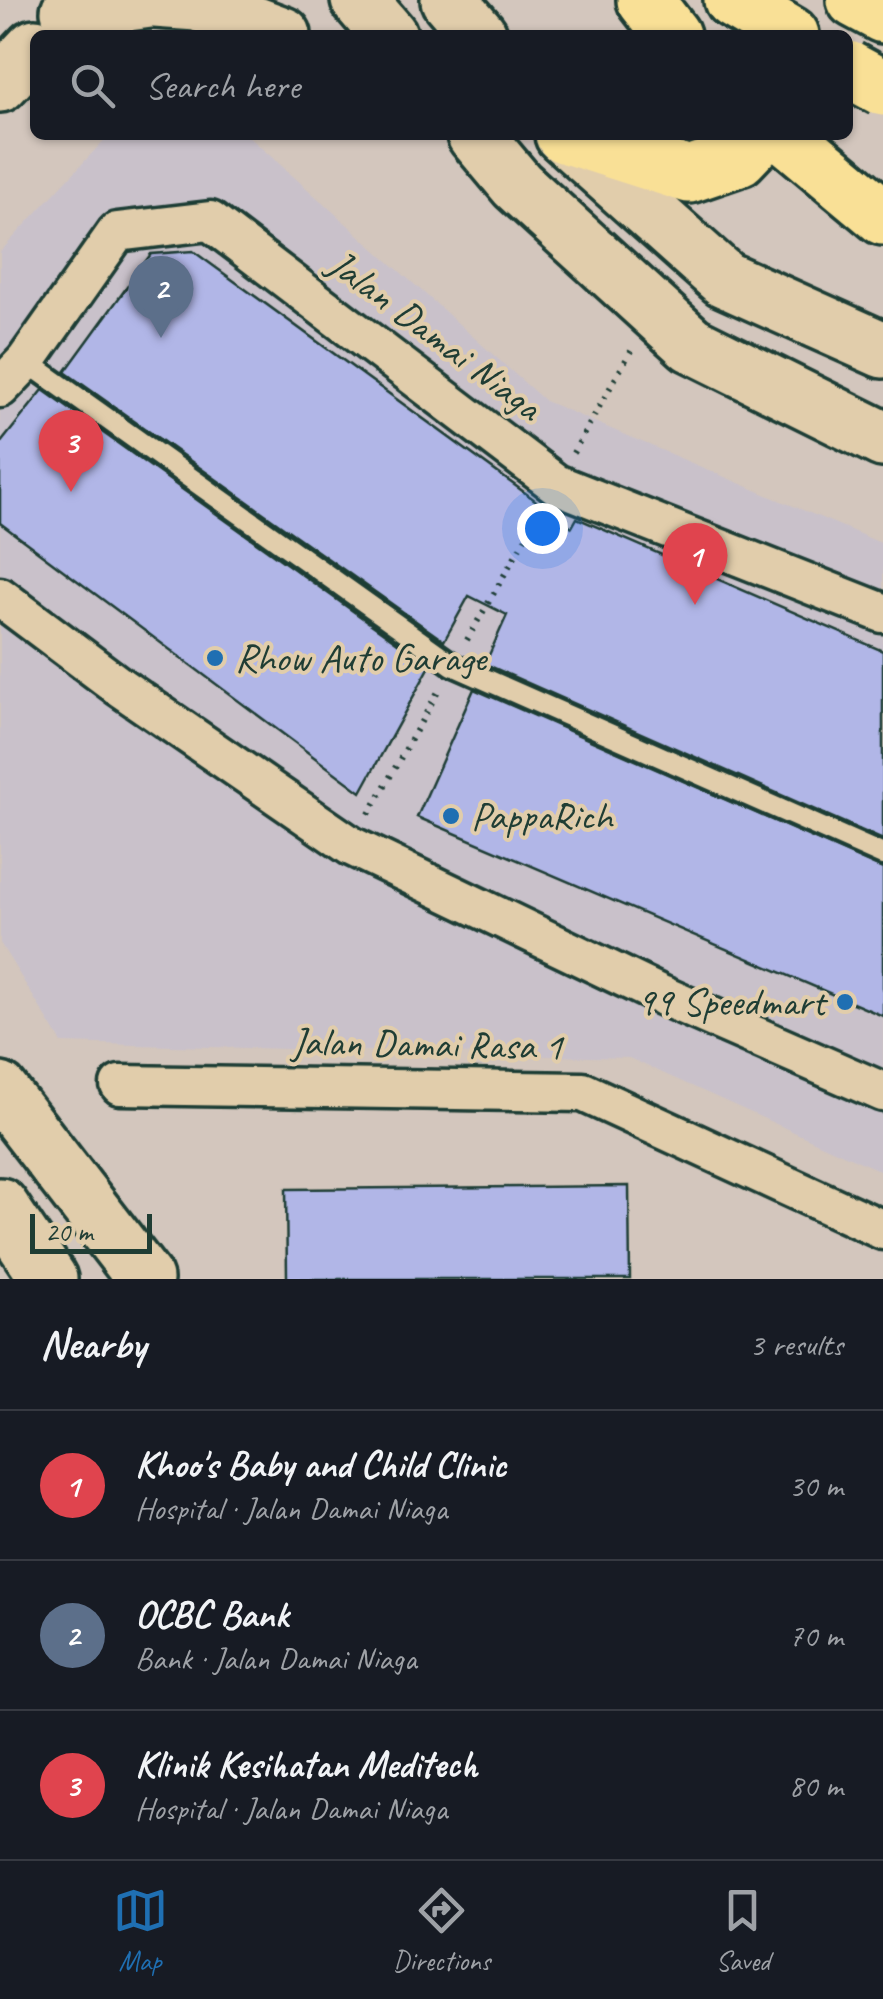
<!DOCTYPE html>
<html lang="en">
<head>
<meta charset="utf-8">
<style>
	:root { --surface:#171b24; --page:#242831; --text:#f1f3f6; --muted:#9ea1a6; --line:#363941; --accent:#1f6fb2 }
	body { margin:0; font-family:Caveat,sans-serif; background:var(--page); color:var(--text) }
	.scale { position:absolute; left:30px; bottom:25px; width:122px; box-sizing:border-box; padding-left:10px; border:5px solid #1f3d34; border-top:0; font-size:28px; line-height:35px; white-space:nowrap; color:#1f3d34; -webkit-text-stroke:8px #e1cdab; paint-order:stroke }
	.you { position:absolute; left:542px; top:528px; width:35px; height:35px; margin:-25px; border:8px solid #fff; border-radius:50%; background:#1a73e8; box-shadow:0 0 0 15px #1a73e833 }
	.badge { display:grid; place-items:center; width:65px; height:65px; border-radius:50%; background:var(--accent); color:#fff; font-size:32px; font-weight:700 }
	.pin { position:absolute; translate:-50% -82px; filter:drop-shadow(0 2px 5px #0008) }
	.pin::after { content:''; position:absolute; top:52px; width:35px; height:30px; background:inherit; clip-path:polygon(0 0,100% 0,50% 100%) }
	.list { margin:0; padding:0; list-style:none }
	h2 { display:flex; justify-content:space-between; align-items:center; height:130px; margin:0; padding:0 40px; font-size:42px }
	h2 small { font-size:32px; font-weight:400; color:var(--muted) }
	.list li { display:grid; grid-template-columns:65px 1fr auto; gap:30px; align-items:center; box-sizing:border-box; height:150px; padding:0 40px; border-top:2px solid var(--line) }
	.list b { display:block; font-size:38px; white-space:nowrap }
	.list p { margin:0; font-size:32px; white-space:nowrap; color:var(--muted) }
	.list em { font-size:32px; font-style:normal; color:var(--muted) }
	.icon { flex:none; width:55px; height:55px; fill:none; stroke:currentColor; stroke-width:2; stroke-linecap:round; stroke-linejoin:round }
	.map { position:relative; flex:none; width:883px; height:1279px; overflow:hidden }
	.search { position:absolute; background:var(--surface); box-shadow:0 2px 8px #0004; left:30px; right:30px; top:30px; height:110px; display:flex; align-items:center; gap:25px; box-sizing:border-box; padding:0 35px; border-radius:15px; color:var(--muted); font-size:38px }
	.sheet { height:580px; background:var(--surface) }
	nav { display:flex; justify-content:space-around; align-items:center; box-sizing:border-box; height:140px; border-top:2px solid var(--line); background:var(--surface); font-size:28px; color:var(--muted) }
	nav a { display:grid; justify-items:center; gap:5px }
	nav .on { color:var(--accent) }
	.map>svg:first-child { display:block }
	.built { fill:#c9c1ca }
	.building { fill:#b1b6e7; stroke:#1f3d34; stroke-width:2.5 }
	.lines { fill:none; stroke-linecap:round; stroke-linejoin:round }
	.lane-casing { stroke:#1f3d34; stroke-width:28 }
	.street-casing { stroke:#1f3d34; stroke-width:45 }
	.secondary-casing { stroke:#1f3d34; stroke-width:62 }
	.highway-casing { stroke:#1f3d34; stroke-width:62 }
	.path { stroke:#1f3d34; stroke-width:6; stroke-dasharray:2.5 8; stroke-linecap:butt }
	.lane { stroke:#e1cdab; stroke-width:20 }
	.street { stroke:#e1cdab; stroke-width:38 }
	.secondary { stroke:#e1cdab; stroke-width:55 }
	.highway { stroke:#f9e096; stroke-width:55 }
	.highway-bridge-casing { stroke:#1f3d34; stroke-width:62; stroke-linecap:butt }
	.highway-bridge { stroke:#f9e096; stroke-width:55 }
	.poi-dot { fill:#1f6fb2; stroke:#e1cdab; stroke-width:4 }
	.labels { text-anchor:middle; dominant-baseline:central; stroke-width:8; stroke-linejoin:round; paint-order:stroke }
	.street-label { font-size:40px; fill:#1f3d34; stroke:#e1cdab }
	.poi-label { font-size:40px; fill:#1f3d34; stroke:#e1cdab; text-anchor:start }
</style>
</head>
<body>
<div class="map">
<svg width="883" height="1279" viewBox="0 0 883 1279">
	<rect width="100%" height="100%" fill="#d3c6bd"/>
	<filter id="ink" filterUnits="userSpaceOnUse"><feTurbulence type="fractalNoise" baseFrequency=".01" numOctaves="2"/><feDisplacementMap in="SourceGraphic" scale="20" xChannelSelector="R" yChannelSelector="G"/><feConvolveMatrix kernelMatrix="1 2 1 2 8 2 1 2 1" color-interpolation-filters="sRGB"/></filter>
	<g filter="url(#ink)">
		<!-- built -->
		<path class="built" d="M109,135H247L545,401L883,544V1172L629,1058L62,1043L0,943V252Z"/>
		<!-- building -->
		<path class="building" d="M193,251L572,527L577,518L883,651V840L485,664L507,615L469,596L444,641L65,372L151,254Z
			M43,390L430,666L361,792L0,523V444Z
			M474,689L883,869V1016L417,817Z
			M629,1186L630,1279H287L286,1189Z"/>
		<g class="lines">
			<!-- lane casing -->
			<g class="lane-casing">
				<path id="lane" d="M26,361L453,665L883,855"/>
			</g>
			<!-- street casing -->
			<g class="street-casing">
				<path id="street" d="M0,388L26,361L117,232L210,221L556,484L883,613
					M0,597L120,687L351,846L661,995L883,1092
					M120,1085L583,1092L883,1230"/>
			</g>
			<!-- secondary casing -->
			<g class="secondary-casing">
				<path id="secondary" d="M155,0L197,3L283,35
					M359,0L389,35
					M449,0L479,35
					M69,11L150,0
					M0,84L35,47
					M475,135L517,185L691,344L883,439
					M563,135L724,279L883,350
					M0,1091L145,1279
					M0,1206L49,1279"/>
			</g>
			<!-- highway casing -->
			<g class="highway-casing">
				<path id="highway" d="M645,0L672,35
					M732,0L791,35
					M855,0L883,15
					M564,135L689,175L739,158L761,135
					M785,135L883,217"/>
			</g>
			<!-- path -->
			<path class="path" d="M573,453L631,351
				M467,640L538,516
				M369,814L439,690"/>
			<!-- lane -->
			<use href="#lane" class="lane"/>
			<!-- street -->
			<use href="#street" class="street"/>
			<!-- secondary -->
			<use href="#secondary" class="secondary"/>
			<!-- highway -->
			<use href="#highway" class="highway"/>
			<!-- highway-bridge casing -->
			<g class="highway-bridge-casing">
				<path id="highway-bridge" d="M848,69L883,88"/>
			</g>
			<!-- highway-bridge -->
			<use href="#highway-bridge" class="highway-bridge"/>
		</g>
	</g>
	<!-- markers -->
	<g class="poi-dot">
		<circle cx="215" cy="658" r="10"/>
		<circle cx="451" cy="816" r="10"/>
		<circle cx="845" cy="1002" r="10"/>
	</g>
	<g class="labels">
		<!-- street labels -->
		<g class="street-label">
			<text transform="translate(435 335) rotate(37)">Jalan Damai Niaga</text>
			<text transform="translate(427 1044) rotate(1)">Jalan Damai Rasa 1</text>
		</g>
		<!-- poi labels -->
		<g class="poi-label">
			<text x="235" y="658">Rhow Auto Garage</text>
			<text x="471" y="816">PappaRich</text>
			<text x="825" y="1002" text-anchor="end">99 Speedmart</text>
		</g>
	</g>
</svg>
<div class="scale">20 m</div>
<div class="you"></div>
<div class="pin badge" style="left:695px;top:605px;background:#e0444e">1</div>
<div class="pin badge" style="left:161px;top:338px;background:#5c6f8a">2</div>
<div class="pin badge" style="left:71px;top:492px;background:#e0444e">3</div>
<div class="search"><svg class="icon" aria-label="search" viewBox="0 0 24 24"><circle cx="10" cy="10" r="6"/><path d="M15 15l6 6"/></svg>Search here</div>
</div>
<section class="sheet">
<h2>Nearby<small>3 results</small></h2>
<ul class="list">
<li><span class="badge" style="background:#e0444e">1</span><div><b>Khoo's Baby and Child Clinic</b><p>Hospital · Jalan Damai Niaga</p></div><em>30 m</em></li>
<li><span class="badge" style="background:#5c6f8a">2</span><div><b>OCBC Bank</b><p>Bank · Jalan Damai Niaga</p></div><em>70 m</em></li>
<li><span class="badge" style="background:#e0444e">3</span><div><b>Klinik Kesihatan Meditech</b><p>Hospital · Jalan Damai Niaga</p></div><em>80 m</em></li>
</ul>
</section>
<nav>
<a class="on"><svg class="icon" aria-label="map" viewBox="0 0 24 24"><path d="M3 6l6-2 6 2 6-2v14l-6 2-6-2-6 2zM9 4v14M15 6v14"/></svg>Map</a>
<a><svg class="icon" aria-label="directions" viewBox="0 0 24 24"><path d="M12 3l9 9-9 9-9-9zM9 14v-3h6M13 9l2 2-2 2"/></svg>Directions</a>
<a><svg class="icon" aria-label="saved" viewBox="0 0 24 24"><path d="M7 4h10v16l-5-4-5 4z"/></svg>Saved</a>
</nav>
</body>
</html>
